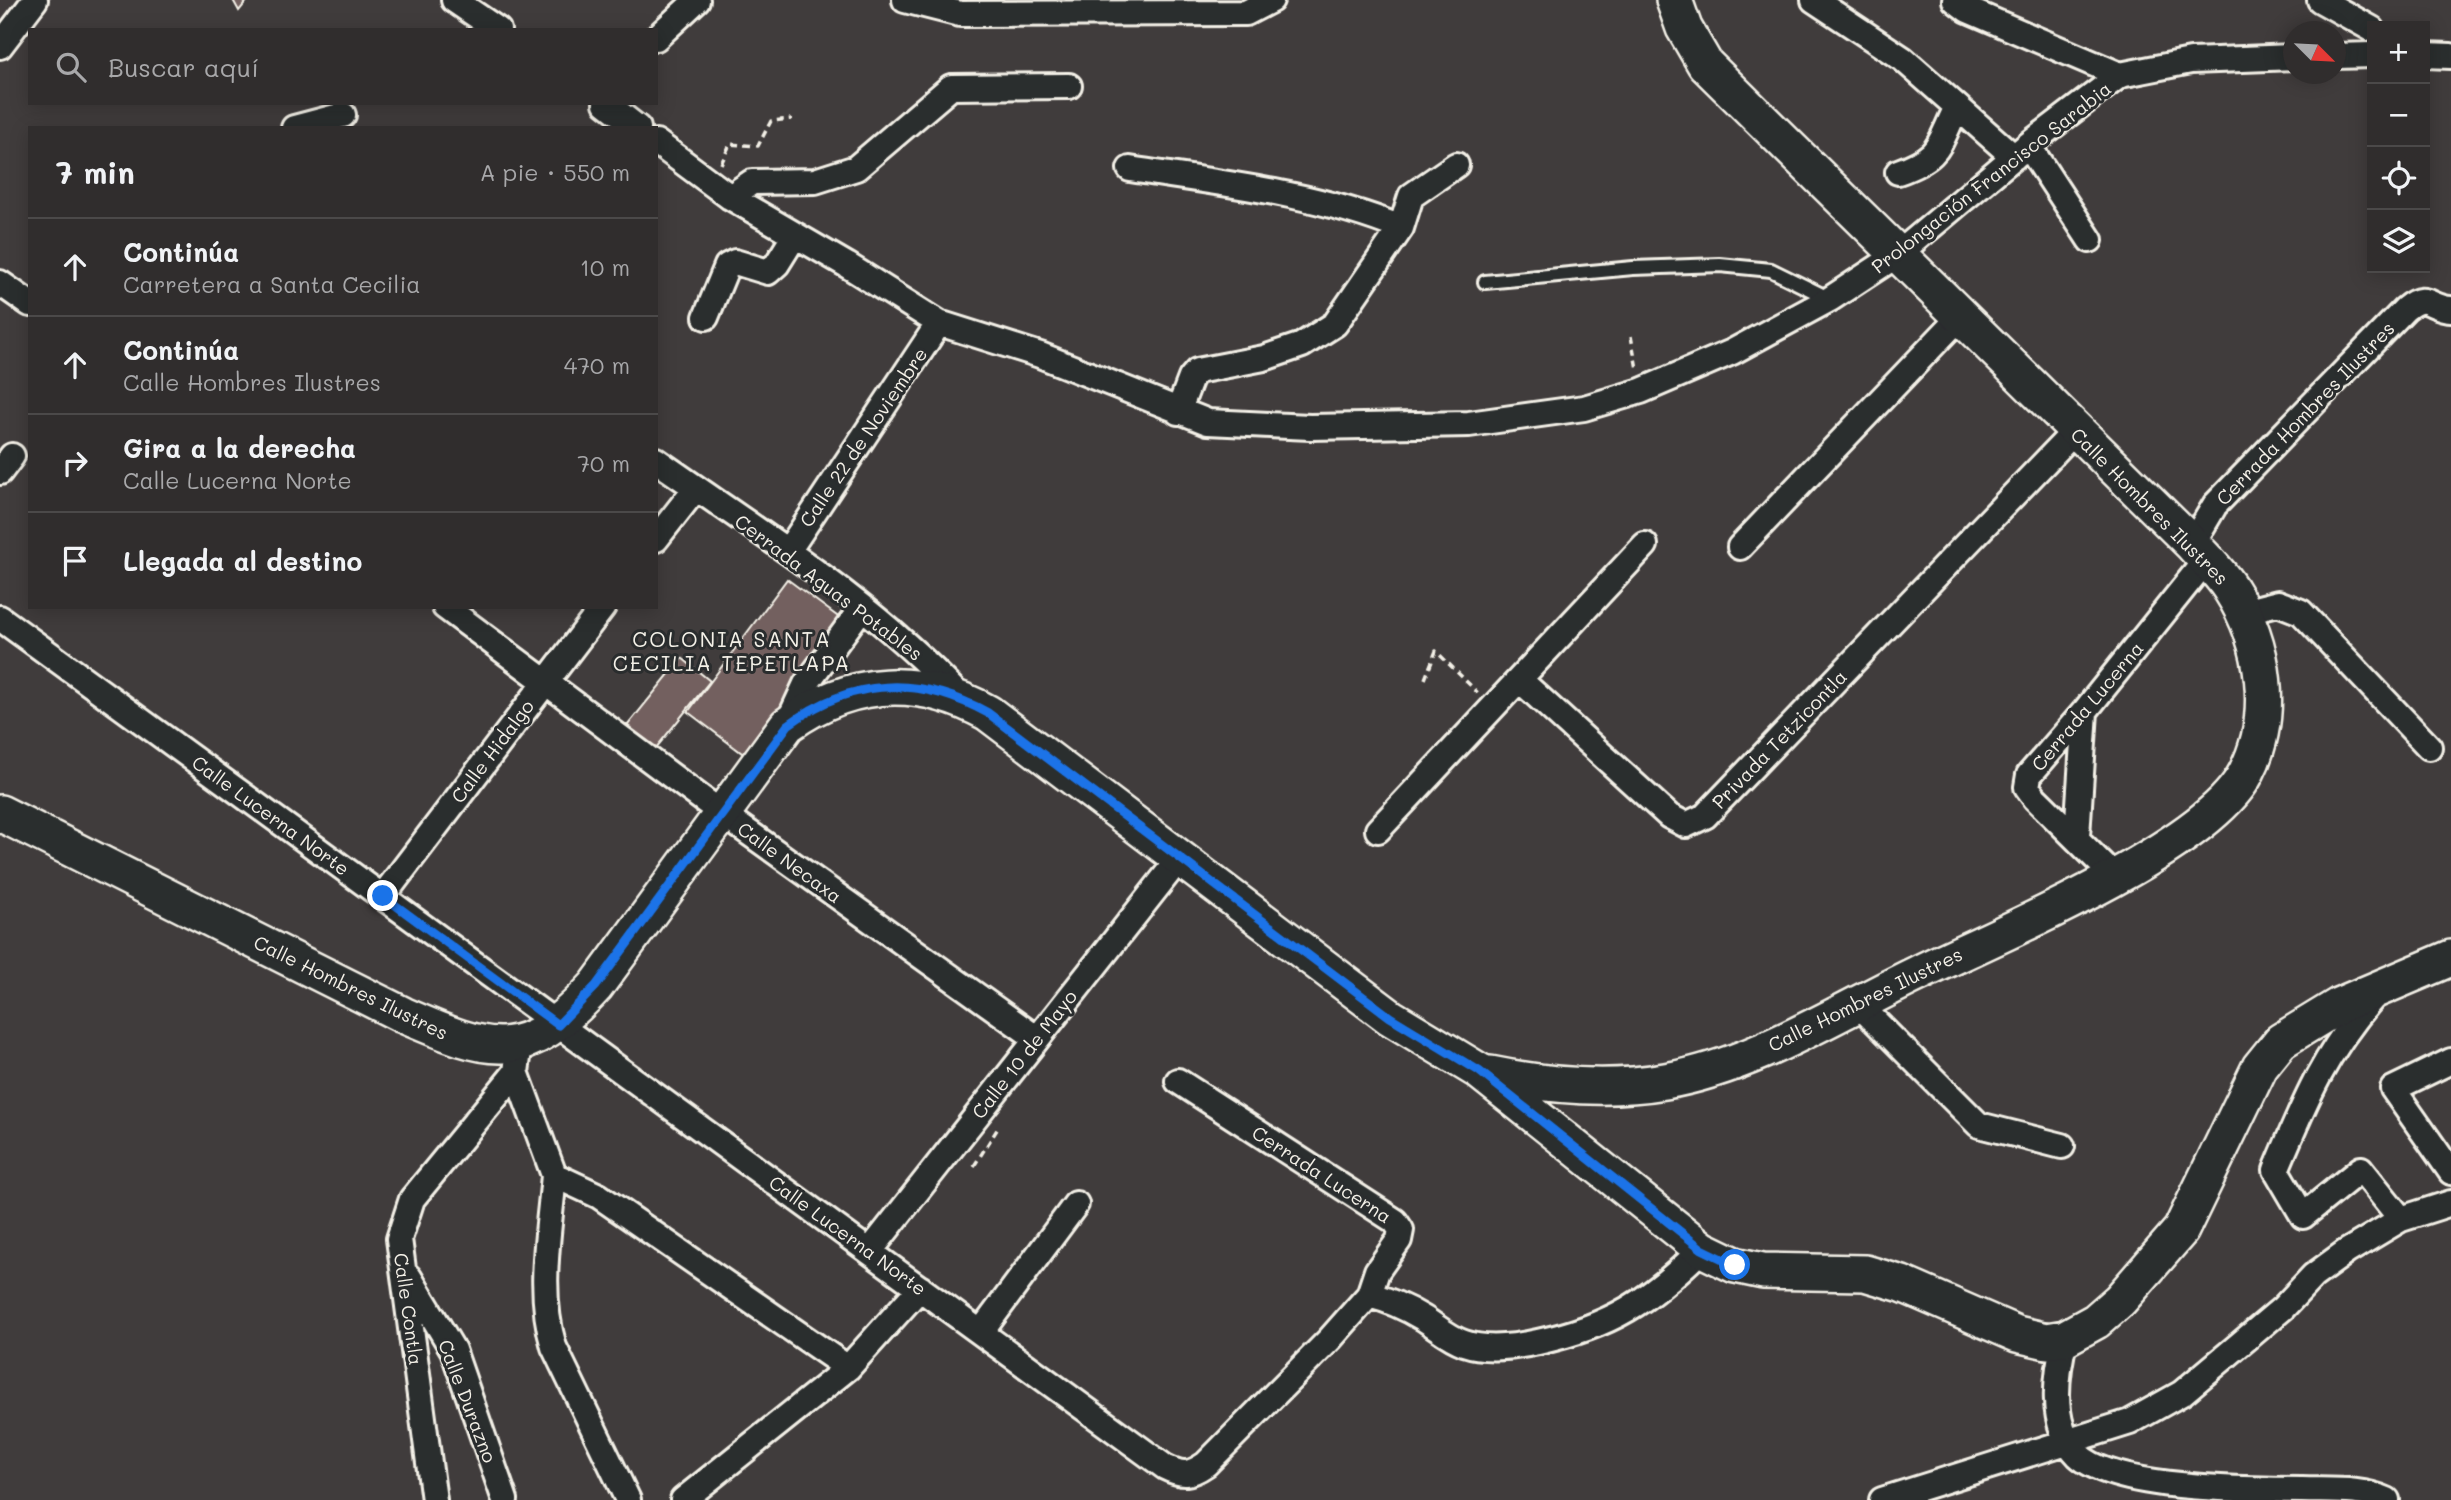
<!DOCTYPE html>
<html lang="es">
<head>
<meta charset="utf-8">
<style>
	:root { --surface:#302d2d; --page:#3c3939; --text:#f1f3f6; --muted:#a8a8aa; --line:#4b4949 }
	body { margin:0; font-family:Mali,sans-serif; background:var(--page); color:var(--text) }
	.controls { position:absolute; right:21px; top:21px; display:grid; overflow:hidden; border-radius:0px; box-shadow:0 4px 18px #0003 }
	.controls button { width:63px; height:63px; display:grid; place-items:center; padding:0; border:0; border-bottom:2px solid var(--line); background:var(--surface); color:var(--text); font:35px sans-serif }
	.compass { position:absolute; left:2283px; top:21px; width:63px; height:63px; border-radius:50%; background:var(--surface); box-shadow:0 4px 18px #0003; rotate:114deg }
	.stop { position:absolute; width:21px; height:21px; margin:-16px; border:5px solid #1a73e8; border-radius:50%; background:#fff }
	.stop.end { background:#1a73e8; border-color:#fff; box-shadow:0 2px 7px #0008 }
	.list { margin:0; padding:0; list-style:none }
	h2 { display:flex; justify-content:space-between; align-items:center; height:91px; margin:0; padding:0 28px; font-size:30px }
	h2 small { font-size:23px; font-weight:400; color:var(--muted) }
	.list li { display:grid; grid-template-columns:46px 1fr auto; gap:21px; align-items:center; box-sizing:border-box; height:98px; padding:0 28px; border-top:2px solid var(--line) }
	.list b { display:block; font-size:26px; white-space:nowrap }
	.list p { margin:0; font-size:23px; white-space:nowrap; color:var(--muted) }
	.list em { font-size:23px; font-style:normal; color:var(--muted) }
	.icon { flex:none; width:38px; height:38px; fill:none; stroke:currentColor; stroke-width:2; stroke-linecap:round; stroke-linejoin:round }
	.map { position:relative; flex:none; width:2451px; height:1500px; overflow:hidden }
	.search { position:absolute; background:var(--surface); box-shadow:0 4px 18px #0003; left:28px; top:28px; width:630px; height:77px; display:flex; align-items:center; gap:18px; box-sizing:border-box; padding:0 24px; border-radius:0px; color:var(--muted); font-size:26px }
	.panel { position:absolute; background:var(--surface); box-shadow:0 4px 18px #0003; left:28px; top:126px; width:630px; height:483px; border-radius:0px }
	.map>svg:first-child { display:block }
	.building { fill:#73605e; stroke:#f4f1e8; stroke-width:2 }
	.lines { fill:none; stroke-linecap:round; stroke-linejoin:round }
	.lane-casing { stroke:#f4f1e8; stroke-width:18 }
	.street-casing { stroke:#f4f1e8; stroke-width:30 }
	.secondary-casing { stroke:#f4f1e8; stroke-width:40 }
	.path { stroke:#f4f1e8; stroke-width:3.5; stroke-dasharray:7 5; stroke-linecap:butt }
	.lane { stroke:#2a2d2e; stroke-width:12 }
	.street { stroke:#2a2d2e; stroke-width:24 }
	.secondary { stroke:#2a2d2e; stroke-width:35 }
	.route { stroke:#1a73e8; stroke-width:9 }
	.labels { text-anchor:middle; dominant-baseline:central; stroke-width:6; stroke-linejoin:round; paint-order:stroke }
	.street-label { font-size:19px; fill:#f4f1e8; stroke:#2a2d2e }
	.neighbourhood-label { font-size:21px; letter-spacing:2px; fill:#f4f1e8; stroke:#2a2d2e }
</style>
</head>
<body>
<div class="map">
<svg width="2451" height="1500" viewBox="0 0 2451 1500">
	<rect width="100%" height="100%" fill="#403c3c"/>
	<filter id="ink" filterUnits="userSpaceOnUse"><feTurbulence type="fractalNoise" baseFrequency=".0143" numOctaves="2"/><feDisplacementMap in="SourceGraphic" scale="14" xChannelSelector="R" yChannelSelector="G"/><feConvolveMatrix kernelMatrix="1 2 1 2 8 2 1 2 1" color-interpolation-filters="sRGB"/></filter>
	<g filter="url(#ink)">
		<!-- building -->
		<path class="building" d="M233,0H248L239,11Z
			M787,579L845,622L746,756L688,712Z
			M682,658L710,681L656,748L627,726Z"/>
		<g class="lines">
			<!-- lane casing -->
			<g class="lane-casing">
				<path id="lane" d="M1485,282L1633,268L1720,265L1771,270L1830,299"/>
			</g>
			<!-- street casing -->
			<g class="street-casing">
				<path id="street" d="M454,0L498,30
					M905,0L960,14L1246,13L1271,0
					M1814,0L1903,59L2014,157
					M1955,0L1968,10L2120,75
					M2320,0L2372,29
					M656,38L697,0
					M0,46L35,0
					M2425,55L2451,56
					M2336,56L2372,55
					M606,103L638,128
					M294,128L343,115
					M656,142L730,197L847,265L939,323L1040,355L1208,422L1310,427L1469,424L1584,408L1641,391L1732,352L1830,299L1897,255L2028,145L2120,75L2191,61L2294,57
					M2028,145L2090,240
					M1130,169C1221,183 1316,193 1401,228
					M1898,172C1942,156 1937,147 1957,107
					M730,197L752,182L815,181L856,168L951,87L1069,86
					M0,283L30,304
					M706,317L727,266L735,262L768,272L777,264L795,235
					M1178,412L1191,378L1197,371L1264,358L1302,345L1335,324L1401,228L1411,196L1456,165
					M656,460C761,534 873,603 960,697
					M0,472L12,456
					M656,539L696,488
					M2192,544L2215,505L2405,309C2427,291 2429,308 2451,309
					M1740,547L1959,318
					M788,551L939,323
					M445,607L724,815L1036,1038
					M2243,612L2278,603L2301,612L2429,747
					M0,618L1165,1467C1183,1476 1190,1475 1206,1464L1330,1339L1369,1295C1389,1300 1405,1307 1423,1318C1436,1326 1449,1338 1464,1343C1487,1351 1515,1347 1538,1342C1612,1326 1649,1301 1702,1249
					M1521,681L1669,816L1686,825L1705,816L2075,431
					M787,725L806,684L861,609
					M1378,830L1645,545
					M2077,836L2085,711
					M2116,878L2035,798L2027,787L2029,775L2085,711L2206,560
					M383,896L603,607
					M2377,993C2325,1052 2306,1098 2276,1170L2303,1216L2361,1169L2401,1219
					M1857,1003L1979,1125L2062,1146
					M520,1043L516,1072L554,1175L599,1196L848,1368
					M2451,1061L2393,1089L2451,1172
					M1178,1081L1395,1221L1401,1230L1399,1240L1377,1271L1369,1295
					M554,1175C549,1233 537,1291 554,1347L628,1500
					M870,1251L1179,859
					M409,1277L453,1350L505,1500
					M981,1332L1076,1204
					M2065,1338C2056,1374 2048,1425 2078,1455C2115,1490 2251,1490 2302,1490C2330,1491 2361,1488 2387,1500
					M434,1500L399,1239L412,1199L516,1072
					M683,1500L848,1368L920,1288
					M1882,1500L2130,1422L2182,1393L2283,1308L2313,1276L2346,1252L2401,1219L2451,1203"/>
			</g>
			<!-- secondary casing -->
			<g class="secondary-casing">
				<path id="secondary" d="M0,813L403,1015C493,1054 523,1065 596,986L787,725C851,678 919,675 988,713L1390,1017L1479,1071L1702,1249L1735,1265L1763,1271L1865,1273L1902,1284L2017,1334L2047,1341L2065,1338L2096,1321L2120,1300L2181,1230L2260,1067L2281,1041L2340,1005L2451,958
					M1490,1074C1548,1086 1606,1091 1665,1081C1754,1066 1836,1013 1917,974C1996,935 2207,849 2246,773C2276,716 2265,643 2231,590C2221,573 2205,559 2192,544L1705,64L1684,28L1674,0"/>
			</g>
			<!-- path -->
			<path class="path" d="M721,164L730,144L758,146L771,121L792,119
				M1631,336L1637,369
				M1425,679L1436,651L1478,693
				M974,1166L998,1128"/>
			<!-- lane -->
			<use href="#lane" class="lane"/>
			<!-- street -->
			<use href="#street" class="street"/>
			<!-- secondary -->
			<use href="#secondary" class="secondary"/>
		</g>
	</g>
	<g class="lines" filter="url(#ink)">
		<!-- route -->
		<path class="route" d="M383,896L558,1025L596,986L788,725C851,678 919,675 988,713L1390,1017L1479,1071L1702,1249L1735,1265"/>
	</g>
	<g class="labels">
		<!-- street labels -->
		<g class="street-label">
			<text transform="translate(1991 177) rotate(-38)">Prolongación Francisco Sarabia</text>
			<text transform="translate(2305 413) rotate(-46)">Cerrada Hombres Ilustres</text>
			<text transform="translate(863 437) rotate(-56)">Calle 22 de Noviembre</text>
			<text transform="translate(2150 506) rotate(45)">Calle Hombres Ilustres</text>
			<text transform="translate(829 587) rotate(37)">Cerrada Aguas Potables</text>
			<text transform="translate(2087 706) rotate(-50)">Cerrada Lucerna</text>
			<text transform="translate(1779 739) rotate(-46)">Privada Tetzicontla</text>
			<text transform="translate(492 751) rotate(-53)">Calle Hidalgo</text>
			<text transform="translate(271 815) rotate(36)">Calle Lucerna Norte</text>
			<text transform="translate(790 862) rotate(36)">Calle Necaxa</text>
			<text transform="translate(351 987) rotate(26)">Calle Hombres Ilustres</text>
			<text transform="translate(1865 999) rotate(-26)">Calle Hombres Ilustres</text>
			<text transform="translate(1024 1054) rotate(-52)">Calle 10 de Mayo</text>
			<text transform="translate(1322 1174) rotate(33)">Cerrada Lucerna</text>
			<text transform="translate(848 1235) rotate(36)">Calle Lucerna Norte</text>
			<text transform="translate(409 1309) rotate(82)">Calle Contla</text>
			<text transform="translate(468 1401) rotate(69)">Calle Durazno</text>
		</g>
		<!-- neighbourhood labels -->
		<g class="neighbourhood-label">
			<text x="732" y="638">COLONIA SANTA<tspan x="732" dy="24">CECILIA TEPETLAPA</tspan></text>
		</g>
	</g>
</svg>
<div class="controls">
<button>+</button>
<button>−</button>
<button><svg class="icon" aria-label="locate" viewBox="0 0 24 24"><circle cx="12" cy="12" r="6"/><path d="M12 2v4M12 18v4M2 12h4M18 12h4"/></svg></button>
<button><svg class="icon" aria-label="layers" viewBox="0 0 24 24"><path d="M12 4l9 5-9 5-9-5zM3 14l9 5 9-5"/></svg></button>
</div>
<svg class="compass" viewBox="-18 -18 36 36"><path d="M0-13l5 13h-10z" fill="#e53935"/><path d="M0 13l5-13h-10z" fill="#a8a8aa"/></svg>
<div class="stop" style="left:1735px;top:1265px"></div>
<div class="stop end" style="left:383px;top:896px"></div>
<div class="search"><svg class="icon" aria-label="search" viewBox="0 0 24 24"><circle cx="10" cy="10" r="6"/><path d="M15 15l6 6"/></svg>Buscar aquí</div>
<section class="panel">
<h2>7 min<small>A pie · 550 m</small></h2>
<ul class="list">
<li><svg class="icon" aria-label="ahead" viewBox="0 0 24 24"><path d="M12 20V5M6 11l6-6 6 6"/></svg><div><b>Continúa</b><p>Carretera a Santa Cecilia</p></div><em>10 m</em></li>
<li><svg class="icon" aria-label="ahead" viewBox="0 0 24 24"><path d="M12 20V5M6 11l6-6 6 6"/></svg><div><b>Continúa</b><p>Calle Hombres Ilustres</p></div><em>470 m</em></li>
<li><svg class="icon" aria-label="right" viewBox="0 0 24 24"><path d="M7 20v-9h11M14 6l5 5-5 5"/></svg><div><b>Gira a la derecha</b><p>Calle Lucerna Norte</p></div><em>70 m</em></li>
<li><svg class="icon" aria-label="arrive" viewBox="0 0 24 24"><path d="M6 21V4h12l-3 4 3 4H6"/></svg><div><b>Llegada al destino</b></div></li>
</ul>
</section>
</div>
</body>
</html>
